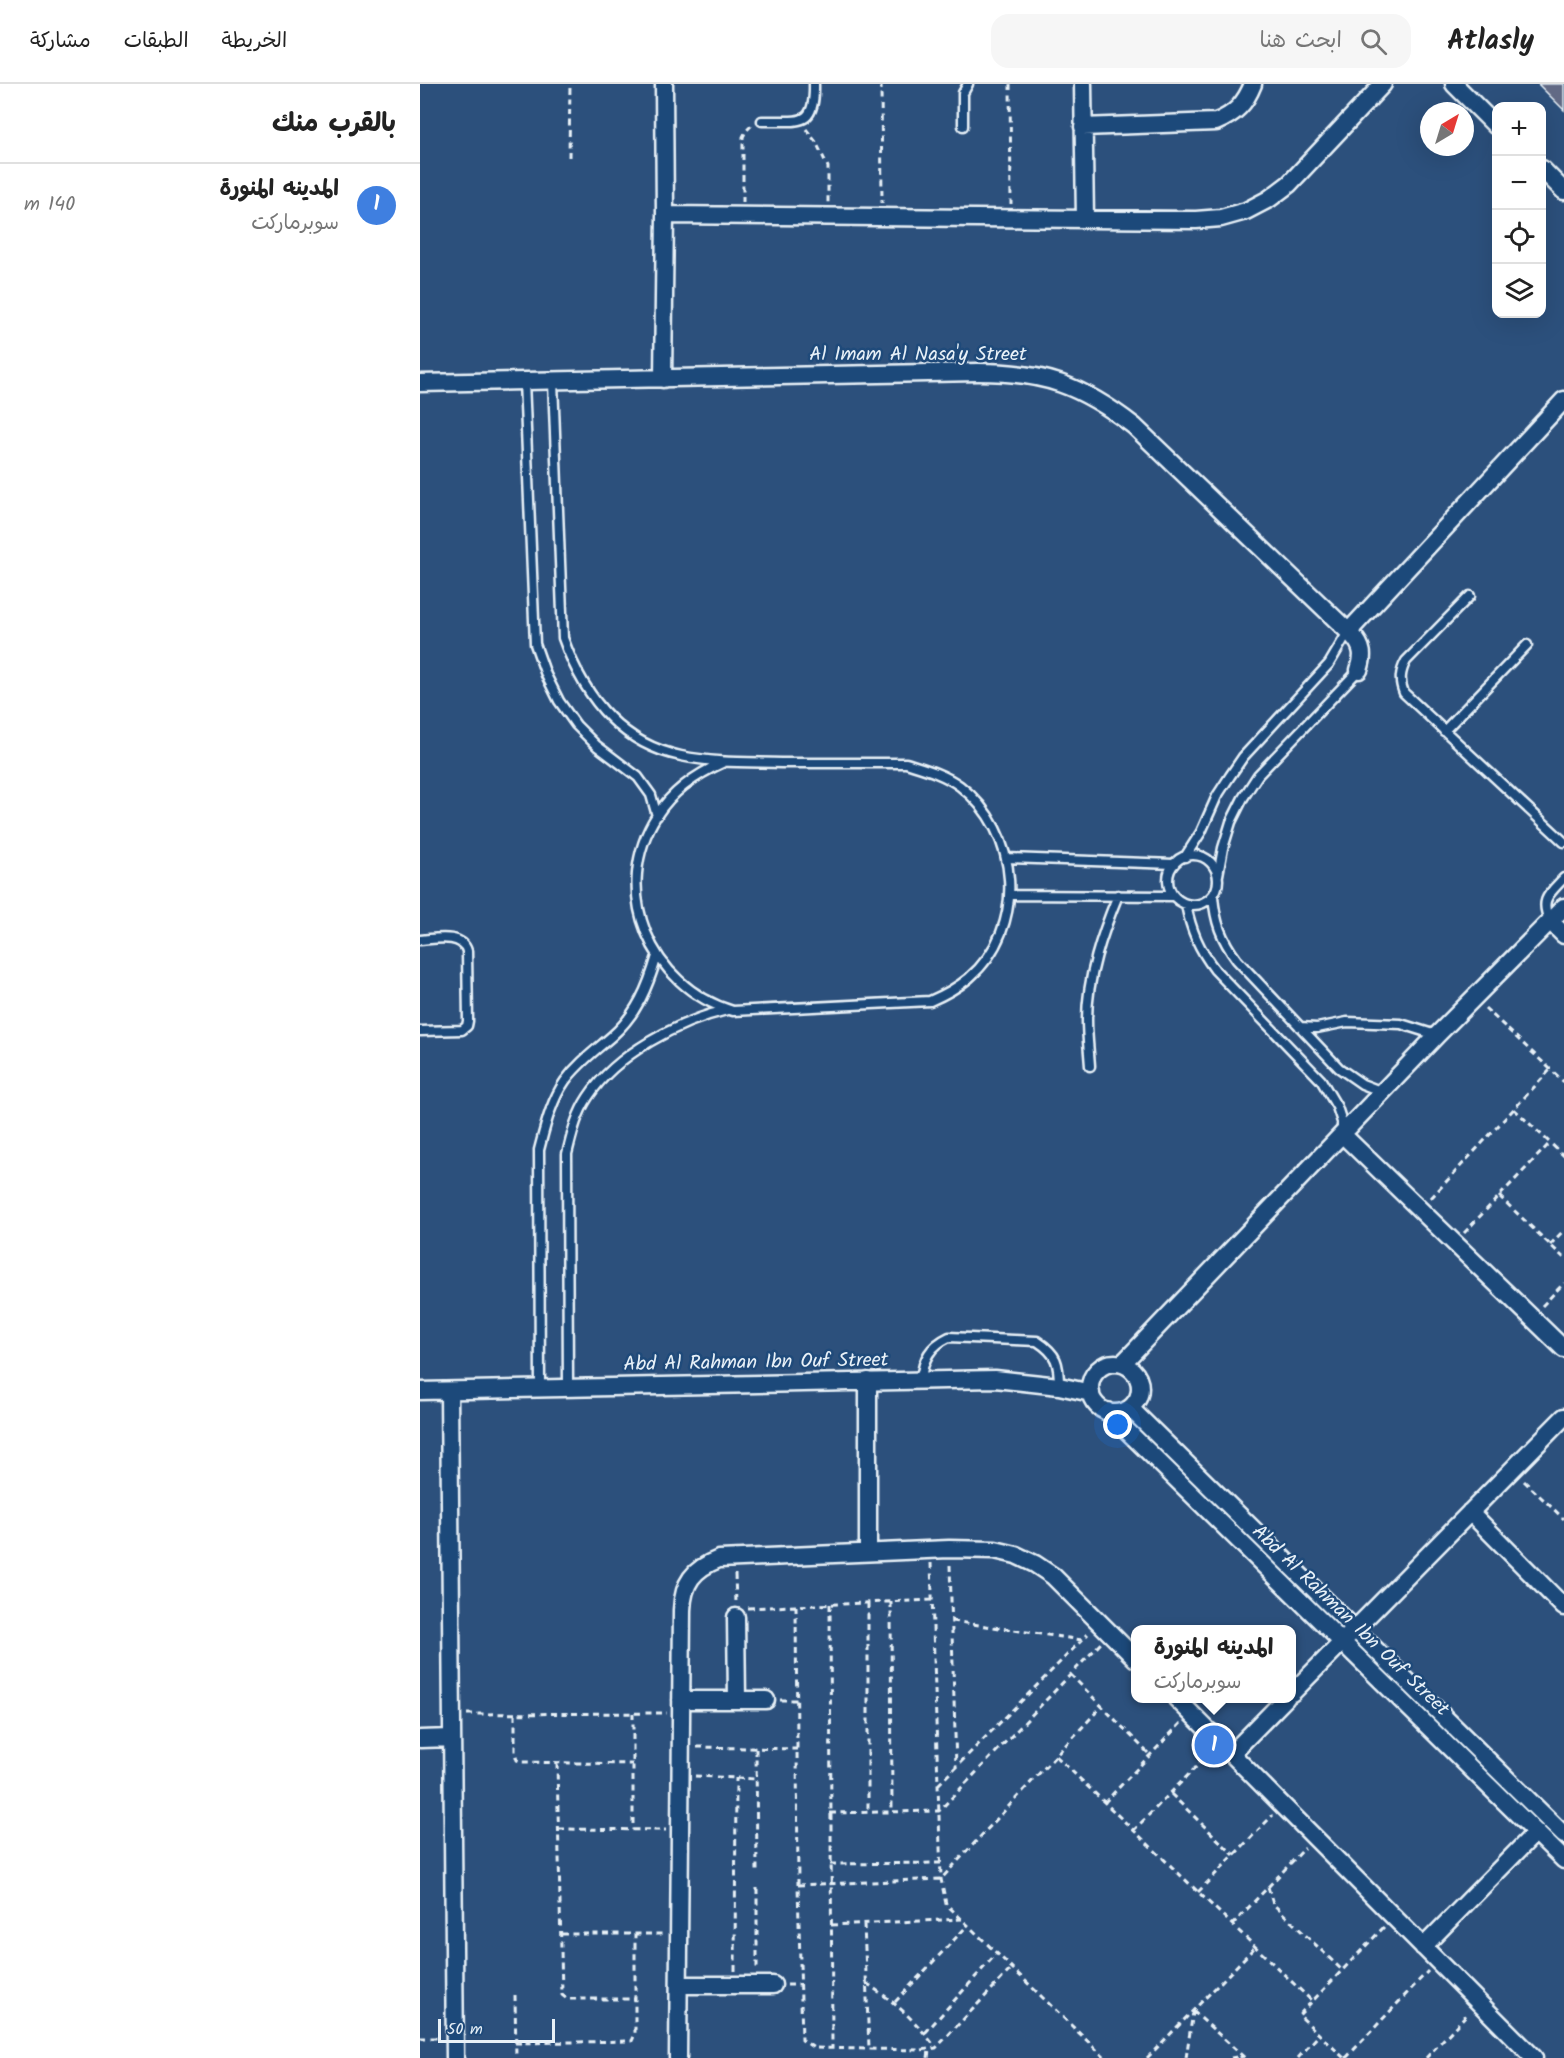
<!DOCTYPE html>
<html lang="ar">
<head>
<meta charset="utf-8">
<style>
	:root { --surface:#fff; --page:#f6f6f6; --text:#222; --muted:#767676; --line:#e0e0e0; --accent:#85585c }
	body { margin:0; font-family:Kalam,"Playpen Sans Arabic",sans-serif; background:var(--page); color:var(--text); direction:rtl }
	.controls { position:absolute; right:18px; top:18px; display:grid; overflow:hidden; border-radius:12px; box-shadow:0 6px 24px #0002 }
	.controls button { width:54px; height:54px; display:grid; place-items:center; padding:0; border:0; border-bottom:2px solid var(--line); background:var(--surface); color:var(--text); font:30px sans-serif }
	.compass { position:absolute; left:1000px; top:18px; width:54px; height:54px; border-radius:50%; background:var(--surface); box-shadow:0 6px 24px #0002; rotate:38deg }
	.scale { position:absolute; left:18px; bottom:15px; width:117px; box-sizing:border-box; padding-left:6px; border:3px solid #e8f1f8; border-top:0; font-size:16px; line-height:21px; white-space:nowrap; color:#e8f1f8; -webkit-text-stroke:4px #1f4a7a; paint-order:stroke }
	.you { position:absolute; left:698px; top:1341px; width:21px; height:21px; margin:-15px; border:4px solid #fff; border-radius:50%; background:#1a73e8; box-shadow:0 0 0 9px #1a73e833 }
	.badge { display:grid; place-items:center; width:39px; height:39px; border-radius:50%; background:var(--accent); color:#fff; font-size:20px; font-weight:700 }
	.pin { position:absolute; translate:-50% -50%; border:3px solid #fff; box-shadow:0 2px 6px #0006 }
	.popup { position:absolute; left:711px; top:1541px; width:165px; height:78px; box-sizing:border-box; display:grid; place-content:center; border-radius:12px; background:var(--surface); filter:drop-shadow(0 2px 4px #0005); font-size:20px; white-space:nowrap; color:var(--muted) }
	.popup b { font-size:22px; color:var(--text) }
	.popup::after { content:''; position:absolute; left:50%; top:100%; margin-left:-12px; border:12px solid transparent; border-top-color:var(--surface) }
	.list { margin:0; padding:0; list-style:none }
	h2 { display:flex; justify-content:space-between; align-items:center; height:78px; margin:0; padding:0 24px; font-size:26px }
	h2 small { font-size:20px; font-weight:400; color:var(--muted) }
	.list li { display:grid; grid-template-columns:39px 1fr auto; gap:18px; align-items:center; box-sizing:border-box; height:84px; padding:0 24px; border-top:2px solid var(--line) }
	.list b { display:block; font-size:22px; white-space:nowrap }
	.list p { margin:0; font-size:20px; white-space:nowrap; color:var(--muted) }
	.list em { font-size:20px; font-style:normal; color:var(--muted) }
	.icon { flex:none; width:33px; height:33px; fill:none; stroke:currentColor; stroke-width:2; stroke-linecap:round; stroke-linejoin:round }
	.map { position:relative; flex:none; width:1144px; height:1974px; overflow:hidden; direction:ltr }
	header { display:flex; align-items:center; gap:36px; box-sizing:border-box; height:84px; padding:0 30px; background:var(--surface); border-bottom:2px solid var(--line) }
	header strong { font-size:28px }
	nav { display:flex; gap:33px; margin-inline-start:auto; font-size:21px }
	.search { width:420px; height:54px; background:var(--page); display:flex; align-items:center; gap:15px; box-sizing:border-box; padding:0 21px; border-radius:18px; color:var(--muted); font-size:22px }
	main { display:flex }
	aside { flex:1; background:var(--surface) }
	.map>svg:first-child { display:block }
	.building { fill:#626a85; stroke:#e8f1f8; stroke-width:1.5 }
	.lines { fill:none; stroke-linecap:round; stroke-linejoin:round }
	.lane-casing { stroke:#e8f1f8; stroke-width:13 }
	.street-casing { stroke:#e8f1f8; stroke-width:21 }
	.path { stroke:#e8f1f8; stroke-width:3; stroke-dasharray:6 4.5; stroke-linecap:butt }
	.lane { stroke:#1f4a7a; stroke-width:8 }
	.street { stroke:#1f4a7a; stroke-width:16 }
	.labels { text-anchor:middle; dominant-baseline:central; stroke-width:5; stroke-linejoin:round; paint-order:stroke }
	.street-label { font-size:20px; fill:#e8f1f8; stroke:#1f4a7a }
</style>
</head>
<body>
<header>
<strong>Atlasly</strong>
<div class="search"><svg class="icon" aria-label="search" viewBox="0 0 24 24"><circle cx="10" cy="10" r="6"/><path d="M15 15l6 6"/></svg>ابحث هنا</div>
<nav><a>الخريطة</a><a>الطبقات</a><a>مشاركة</a></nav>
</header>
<main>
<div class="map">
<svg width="1144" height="1974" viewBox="0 0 1144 1974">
	<rect width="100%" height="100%" fill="#2c507c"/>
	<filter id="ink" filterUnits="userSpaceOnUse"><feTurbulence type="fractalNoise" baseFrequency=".0167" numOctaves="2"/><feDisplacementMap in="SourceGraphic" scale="12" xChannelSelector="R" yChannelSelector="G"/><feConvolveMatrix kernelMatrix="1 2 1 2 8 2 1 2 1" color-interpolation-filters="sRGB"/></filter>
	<g filter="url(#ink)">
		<!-- building -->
		<path class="building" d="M1118,0H1144V26Z"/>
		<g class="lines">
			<!-- lane casing -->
			<g class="lane-casing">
				<path id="lane" d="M342,37C379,36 395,45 394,0
					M543,42V9L548,0
					M104,297L115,560L126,591L139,617L156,641L177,662L218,693L231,711L237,732
					M133,298L143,554C163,610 198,659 261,672C294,679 328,678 361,679C403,679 444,679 486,679C505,685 524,690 540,702C600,748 608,843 549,894C537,904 524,911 510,917L313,927C230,903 189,806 237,731C253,706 277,690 304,678
					M1050,512L986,577C980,588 979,597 984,609L1144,758
					M1024,647L1107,561
					M748 796a25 25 0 1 1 50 0a25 25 0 1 1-50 0Z
					M765,773L781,748L797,712L810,692L823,673L909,580L928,548
					M587,774L754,780
					M798,791L803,764L811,738L823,714L838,691L939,586
					M590,811L753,812
					M793,812C795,837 801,855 817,876L919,984L942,1000L955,1005L965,1006
					M766,821C771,846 779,865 795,886L901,996L917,1023L922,1038V1047
					M1130,837C1119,816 1129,810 1144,794
					M0,856C15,855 42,849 47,867L48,937L47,942L42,946L0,947
					M880,943L897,944L927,938L981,940L1016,951
					M670,982C669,967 667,952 667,936C667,893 682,850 698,811
					M501,1296C503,1275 510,1262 529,1253L617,1257C637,1270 639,1279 639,1302
					M148,1304L147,1070C152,1050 156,1031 168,1013C196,970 259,937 307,926
					M120,1305L119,1066C125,1043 131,1017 145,997C158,979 176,966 192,952C217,930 228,903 237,872"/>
			</g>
			<!-- street casing -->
			<g class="street-casing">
				<path id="street" d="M663,0L665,135
					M1034,0L1076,42
					M663,43L796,38C815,30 825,20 833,0
					M1122,85L1144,107
					M245,131L776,136L801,134L826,127L849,115L869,100L963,0
					M243,295L245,131L244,0
					M0,299L558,288C624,288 661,301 714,342L933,552C943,563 944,572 939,586
					M928,548L1144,316
					M1130,837L1144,851
					M923,1051L1144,1265
					M670 1304a25 25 0 1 1 50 0a25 25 0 1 1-50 0Z
					M702,1280L1017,951L1144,823
					M0,1307L575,1295L639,1302L671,1309
					M29,1307L35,1974
					M710,1324L1144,1751
					M687,1327L1144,1776
					M1050,1428L1144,1523
					M448,1468V1297
					M316,1533L317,1616
					M872,1609L1144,1333
					M756,1614L1114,1974
					M261,1616H346
					M0,1655L32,1654
					M811,1670L866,1614
					M1003,1863L1116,1748
					M259,1901H353
					M258,1974L262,1526C263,1499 273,1485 299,1475L529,1465L575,1466L596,1471L615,1480L633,1492L716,1575"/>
			</g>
			<!-- path -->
			<path class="path" d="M461,0L462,119
				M590,0L591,120
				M386,45L396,58L408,83V119
				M149,73L150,0
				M323,118V53L326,47L332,41
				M1065,924L1144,998
				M1094,1025L1144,1072
				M1079,1112L1144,1174
				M1011,1114L1130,986
				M1044,1149L1130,1059
				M1130,1161L1144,1146
				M1122,1222L1144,1199
				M1104,1397L1144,1435
				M511,1479L521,1795L526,1820L685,1974
				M530,1481L536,1683
				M315,1490L316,1519
				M471,1518L472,1728
				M448,1519V1728
				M410,1520L412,1965
				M376,1522L378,1801L382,1956L394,1964L501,1966L516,1964L592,1884
				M328,1524L512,1516
				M532,1537L662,1556
				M650,1590L730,1671
				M360,1616H377
				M213,1629V1746
				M47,1630L247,1629
				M95,1630V1670L97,1676L102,1678L213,1680
				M277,1663L377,1665
				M336,1665L337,1787
				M636,1672L893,1918
				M137,1679L142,1911L147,1915H215
				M275,1692L336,1695
				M518,1701L668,1550
				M751,1710L814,1771
				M684,1719L761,1639
				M410,1729L519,1727L681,1559
				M139,1745L246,1746
				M713,1747L790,1669
				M410,1780L521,1779
				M378,1801L521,1795L682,1622
				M848,1803L853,1820L922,1886
				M337,1804V1887
				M778,1808L853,1731
				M444,1840L449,1964
				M411,1841L542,1835
				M812,1841L885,1764
				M141,1850H245
				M315,1887L316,1694
				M446,1899C474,1917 496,1937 516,1964
				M367,1901H381
				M95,1911L96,1974
				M475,1918L548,1841
				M773,1927L825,1974
				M505,1949L577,1869
				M0,1954H21
				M95,1959L212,1957L215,1950V1850
				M508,1974L509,1966
				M727,1974L835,1863
				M766,1974L773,1928
				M811,1974L822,1972L820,1974
				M878,1974L899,1951
				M924,1974L879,1931L964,1843
				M926,1974L1008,1887
				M1006,1974L1049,1928"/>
			<!-- lane -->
			<use href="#lane" class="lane"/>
			<!-- street -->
			<use href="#street" class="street"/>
		</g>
	</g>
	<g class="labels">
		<!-- street labels -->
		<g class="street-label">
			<text x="498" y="271">Al Imam Al Nasa'y Street</text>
			<text transform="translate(336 1279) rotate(-1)">Abd Al Rahman Ibn Ouf Street</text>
			<text transform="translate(930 1537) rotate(44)">Abd Al Rahman Ibn Ouf Street</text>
		</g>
	</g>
</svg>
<div class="controls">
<button>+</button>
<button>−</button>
<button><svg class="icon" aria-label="locate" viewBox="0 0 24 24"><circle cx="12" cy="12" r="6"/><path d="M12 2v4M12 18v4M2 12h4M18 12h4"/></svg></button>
<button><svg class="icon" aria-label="layers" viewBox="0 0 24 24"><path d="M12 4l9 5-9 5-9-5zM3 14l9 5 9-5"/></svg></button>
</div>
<svg class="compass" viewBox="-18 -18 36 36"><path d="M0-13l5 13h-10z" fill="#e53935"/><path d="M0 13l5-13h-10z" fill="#767676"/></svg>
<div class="scale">50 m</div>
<div class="you"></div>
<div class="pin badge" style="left:794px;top:1661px;background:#3f7fe0">1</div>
<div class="popup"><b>المدينه المنورة</b>سوبرماركت</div>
</div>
<aside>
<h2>بالقرب منك<small></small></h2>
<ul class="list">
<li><span class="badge" style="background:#3f7fe0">1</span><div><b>المدينه المنورة</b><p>سوبرماركت</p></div><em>140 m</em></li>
</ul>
</aside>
</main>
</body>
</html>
